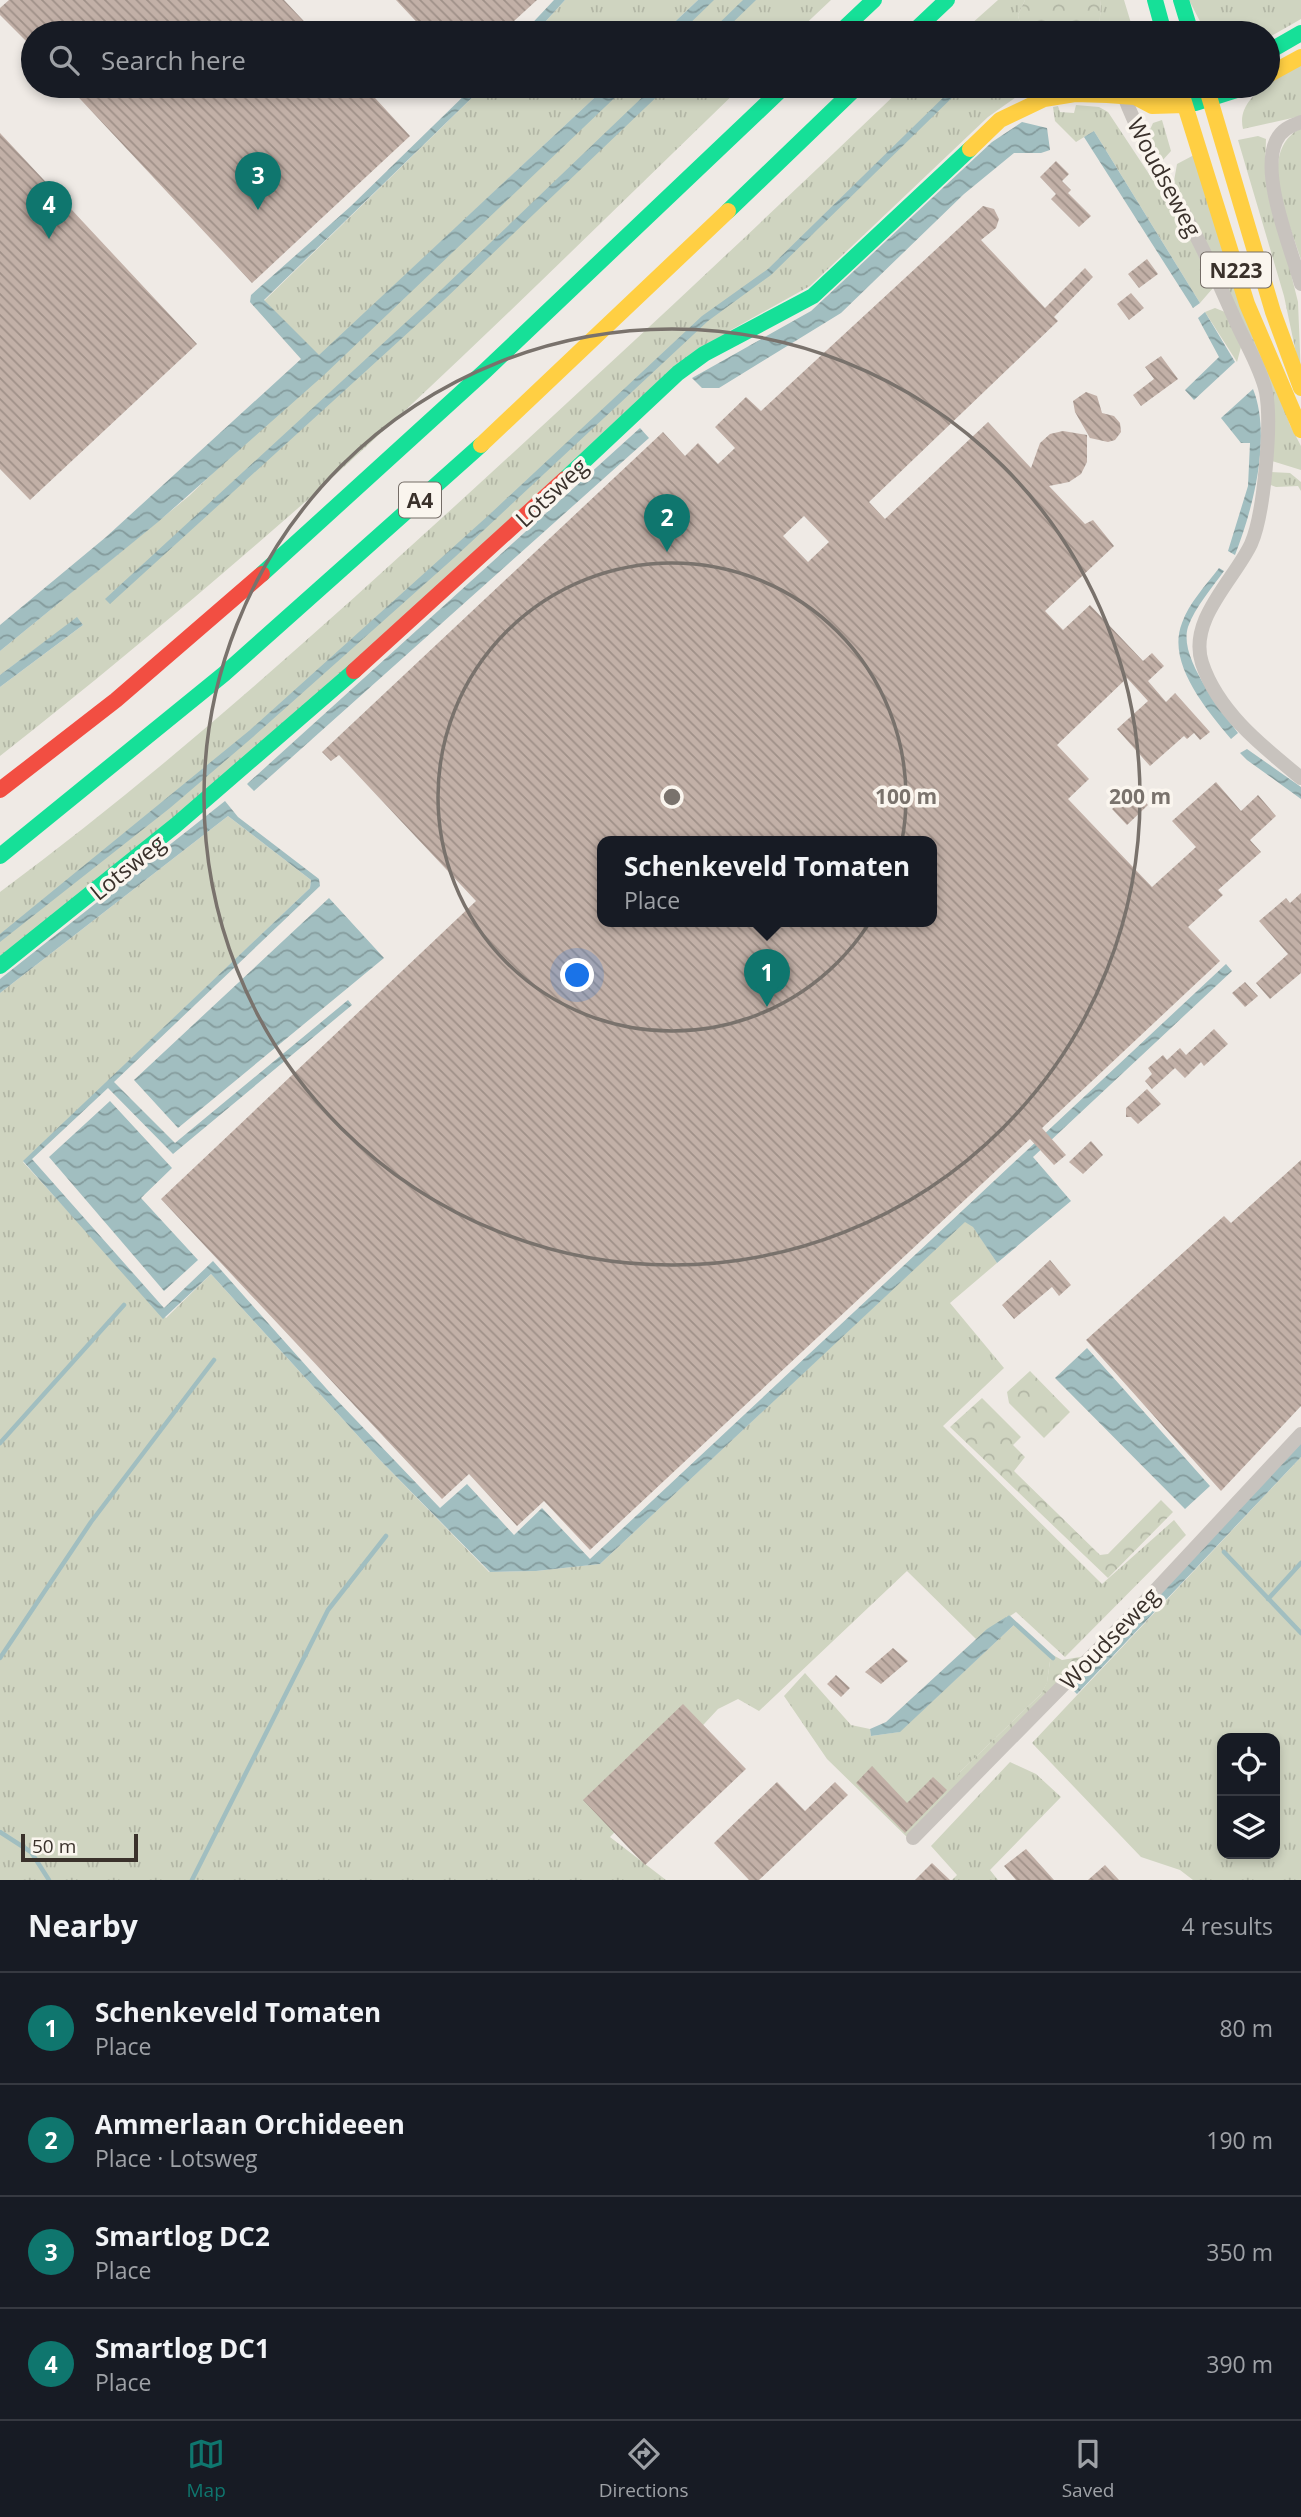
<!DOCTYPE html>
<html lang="en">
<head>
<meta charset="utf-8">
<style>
	:root { --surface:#171b24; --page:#242831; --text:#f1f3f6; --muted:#9ea1a6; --line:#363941; --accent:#0f766e }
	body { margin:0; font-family:"Open Sans",sans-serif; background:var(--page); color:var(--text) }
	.controls { position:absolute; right:21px; bottom:21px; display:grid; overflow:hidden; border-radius:14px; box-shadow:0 4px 10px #0003 }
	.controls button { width:63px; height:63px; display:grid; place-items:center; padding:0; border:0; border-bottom:2px solid var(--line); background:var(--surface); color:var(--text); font:35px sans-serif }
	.scale { position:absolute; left:21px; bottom:18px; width:117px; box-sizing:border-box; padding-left:7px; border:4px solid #3a312b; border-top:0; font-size:19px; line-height:24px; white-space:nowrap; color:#3a312b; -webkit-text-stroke:5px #faf5ee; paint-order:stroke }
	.you { position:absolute; left:578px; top:976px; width:24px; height:24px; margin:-18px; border:5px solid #fff; border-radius:50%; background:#1a73e8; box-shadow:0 0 0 10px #1a73e833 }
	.badge { display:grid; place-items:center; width:46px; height:46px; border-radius:50%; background:var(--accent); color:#fff; font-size:23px; font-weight:700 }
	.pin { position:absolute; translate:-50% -58px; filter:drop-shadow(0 2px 4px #0008) }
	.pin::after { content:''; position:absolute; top:37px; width:24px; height:21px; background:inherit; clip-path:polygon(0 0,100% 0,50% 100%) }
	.popup { position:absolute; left:597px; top:836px; width:340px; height:91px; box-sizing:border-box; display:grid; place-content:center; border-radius:14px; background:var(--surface); filter:drop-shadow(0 2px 5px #0005); font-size:23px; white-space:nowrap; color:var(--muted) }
	.popup b { font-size:26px; color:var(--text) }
	.popup::after { content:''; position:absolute; left:50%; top:100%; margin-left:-14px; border:14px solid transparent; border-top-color:var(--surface) }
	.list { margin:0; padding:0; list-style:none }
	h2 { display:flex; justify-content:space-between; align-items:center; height:91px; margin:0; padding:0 28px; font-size:30px }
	h2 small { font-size:23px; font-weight:400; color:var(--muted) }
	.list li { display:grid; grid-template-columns:46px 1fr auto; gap:21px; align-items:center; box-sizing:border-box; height:112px; padding:0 28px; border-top:2px solid var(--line) }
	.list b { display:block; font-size:26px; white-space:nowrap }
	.list p { margin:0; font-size:23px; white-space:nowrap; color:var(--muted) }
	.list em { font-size:23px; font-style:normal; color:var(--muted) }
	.icon { flex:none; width:38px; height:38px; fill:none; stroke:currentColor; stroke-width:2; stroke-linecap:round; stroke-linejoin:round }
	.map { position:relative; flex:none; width:1301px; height:1880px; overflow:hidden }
	.search { position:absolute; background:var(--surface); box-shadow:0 4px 10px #0003; left:21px; right:21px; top:21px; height:77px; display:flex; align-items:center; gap:18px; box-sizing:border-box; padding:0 24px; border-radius:38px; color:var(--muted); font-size:26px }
	.sheet { height:539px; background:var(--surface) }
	nav { display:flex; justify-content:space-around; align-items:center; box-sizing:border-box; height:98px; border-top:2px solid var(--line); background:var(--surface); font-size:19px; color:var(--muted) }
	nav a { display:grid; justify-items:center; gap:4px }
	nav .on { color:var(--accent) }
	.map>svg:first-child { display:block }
	.grass { fill:url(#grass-tufts); fill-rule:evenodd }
	.forest { fill:url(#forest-crowns) }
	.water { fill:url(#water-waves) }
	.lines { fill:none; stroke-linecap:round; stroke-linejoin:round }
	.stream { stroke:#a1bec0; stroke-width:4.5 }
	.building { fill:url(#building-back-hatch); fill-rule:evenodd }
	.street { stroke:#c8c3be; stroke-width:14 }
	.fast { stroke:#16e098; stroke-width:16 }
	.slow { stroke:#ffcf43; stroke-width:16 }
	.jam { stroke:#f24e42; stroke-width:16 }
	.ring { fill:none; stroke:#79726c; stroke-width:3.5 }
	.labels { text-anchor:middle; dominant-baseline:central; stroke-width:7; stroke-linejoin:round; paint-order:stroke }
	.shield { fill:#faf5ee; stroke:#746c66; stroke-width:2 }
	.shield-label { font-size:21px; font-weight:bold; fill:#3a312b }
	.street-label { font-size:23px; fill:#3a312b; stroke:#faf5ee }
	.centre { fill:#79726c; stroke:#faf5ee; stroke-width:3.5 }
	.ring-label { font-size:21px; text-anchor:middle; font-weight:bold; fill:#79726c; stroke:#faf5ee; stroke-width:7; stroke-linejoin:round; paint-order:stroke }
</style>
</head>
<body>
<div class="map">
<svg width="1301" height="1880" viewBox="0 0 1301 1880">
	<defs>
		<pattern id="grass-tufts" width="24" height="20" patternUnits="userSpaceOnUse" patternTransform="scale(1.75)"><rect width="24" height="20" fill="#cfd4c0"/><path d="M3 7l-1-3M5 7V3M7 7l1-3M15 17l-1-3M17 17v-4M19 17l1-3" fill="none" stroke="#b2b6a5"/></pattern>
		<pattern id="forest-crowns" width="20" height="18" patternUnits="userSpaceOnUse" patternTransform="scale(1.75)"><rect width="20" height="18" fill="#cfd4c0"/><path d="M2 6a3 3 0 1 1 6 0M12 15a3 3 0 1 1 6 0" fill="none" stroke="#b2b6a5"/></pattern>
		<pattern id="water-waves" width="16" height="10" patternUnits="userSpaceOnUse" patternTransform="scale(1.75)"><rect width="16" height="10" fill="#a1bec0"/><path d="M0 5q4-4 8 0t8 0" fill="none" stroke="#849b9c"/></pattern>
		<pattern id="building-back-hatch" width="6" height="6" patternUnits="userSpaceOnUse" patternTransform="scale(1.75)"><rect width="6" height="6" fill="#c2b0a7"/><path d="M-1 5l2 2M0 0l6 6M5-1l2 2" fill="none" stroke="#9f9088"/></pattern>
	</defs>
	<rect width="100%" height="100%" fill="#efeae5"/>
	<!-- grass -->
	<path class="grass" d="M565,0H698L663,33H535Z
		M706,0H831L796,33H672Z
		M998,0H1025L1018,15L1022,33H961Z
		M1101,0H1124L1134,33H1099Z
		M1189,0H1301V19L1268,38V33H1206Z
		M1301,64V116L1243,129C1235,96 1279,78 1301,64Z
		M484,86H607L319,356L264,301Z
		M615,86H742C600,223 460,363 313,495C211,585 107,672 0,756V687L83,625L77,618L0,675V651L189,496Z
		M904,86H1032L988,117L810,286L731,330L496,534L236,768L0,958V892C161,773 307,641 455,506C606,368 756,228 904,86Z
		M1076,105L1099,107L1108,112L1153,180L1160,182L1184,223L1213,288L1200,303L1094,131L1076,142L1055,121L1053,107L1058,106L1060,112L1074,113Z
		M1162,120L1171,151L1162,161L1148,134L1153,123Z
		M1301,128V260C1290,223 1255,152 1301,128Z
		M1258,136L1266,139L1265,170L1298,302L1301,377L1284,296L1238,140Z
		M1194,155L1290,425L1301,446V470L1272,461V410L1174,181L1177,164Z
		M1215,308L1225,312L1241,347L1237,362L1205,312Z
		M1271,472L1290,473L1301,482V491L1298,486L1276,487L1268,484Z
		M228,816L311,880L310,888L23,1162L166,1318L211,1274L379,1459L489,1572L536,1571L600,1564L965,1221L973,1226L997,1263L950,1303L1004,1368L943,1426L1102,1584L1174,1520L1186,1535L1065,1657L1016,1612L976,1639L907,1571L759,1711L738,1699L718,1709L666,1765L651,1795L610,1837L666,1880H0V993Z
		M1301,1457V1880H1193L1180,1870L1141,1857L1032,1743ZM1222,1738H1275V1854H1222Z
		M1016,1623L1051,1654L1047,1683L1041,1694L960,1772L959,1791L911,1841L827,1759L784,1696L805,1673L851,1725L870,1729L871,1736L899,1732Z
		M1010,1762L1036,1774L1061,1797L990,1870L998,1880H952L957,1875L931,1846Z"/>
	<!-- forest -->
	<path class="forest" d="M1025,0H1101L1099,33H1022L1018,15Z
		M1030,1371L1070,1412L1044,1438L1009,1403L1007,1392Z
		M982,1398L1021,1437L1013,1445L1025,1457L1014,1471L1100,1555L1108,1554L1161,1500L1173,1512L1108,1578L950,1427Z
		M1051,1654L1062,1660L1086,1656L959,1791L955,1781L960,1772L1041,1694L1047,1682Z"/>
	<!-- water -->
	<path class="water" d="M554,0H565L535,33H523Z
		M698,0H714L680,33H663Z
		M743,0H756L722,33H709Z
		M474,86H484L264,300L319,355L607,86H627L324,375L158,522L0,651V625L106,537L301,359L250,302L251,295L351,206Z
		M654,86H668L445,299L110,604L105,599L442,289Z
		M955,86H964L771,275L708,321L455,557L253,737L170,808L0,942V934L250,730L490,514L702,316L768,269Z
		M1022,122L1047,128L1050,150L1041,153H1014L964,194L841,313L719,388H702L692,378L811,311L992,142Z
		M1094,131L1200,303L1193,308L1084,137Z
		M1205,312L1235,362L1194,400L1185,390L1219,357L1198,318Z
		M1253,389C1272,436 1253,509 1235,555L1228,551L1248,486L1250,443H1241L1221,418Z
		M640,428L649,438L254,791L247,784Z
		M1219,568L1224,571C1212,588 1195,607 1188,627C1178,658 1221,709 1238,733L1231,739C1207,710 1166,663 1182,623C1189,603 1206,585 1219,568Z
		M77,617L83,625L0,687V675Z
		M1247,749L1301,787V799L1247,760L1240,753Z
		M225,801L238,817L319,879L320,886L114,1082L175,1143L348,1000L352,1005L173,1154L108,1088L32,1159L164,1308L213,1261L333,1396L440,1508L467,1484L514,1535L542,1508L590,1559L1226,964L1232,971L1033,1157L1071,1201L997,1263L973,1227L965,1222L600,1564L536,1571L490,1572L379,1459L211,1274L163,1319L23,1161L310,888L311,880L228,816L0,993V979Z
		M329,898L384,958L178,1128L134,1080Z
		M110,1101L172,1168L141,1198L198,1260L164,1291L49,1157Z
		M1087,1348L1210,1486L1185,1509L1055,1378Z
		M1301,1442V1457L1077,1694L1071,1688Z
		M1006,1617L1016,1623L900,1732L871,1736L870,1729L886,1722L987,1629Z"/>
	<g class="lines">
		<!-- stream -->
		<path class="stream" d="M0,1443L124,1305
			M1224,1552L1301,1633
			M1268,1599L1301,1563
			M1005,1623L1009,1618L1053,1658
			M0,1658L91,1522L214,1360
			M0,1832L31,1852L49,1880
			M192,1880L328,1610L386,1536"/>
	</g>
	<!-- building -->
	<path class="building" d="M9,0H284L315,33H33V48L0,15V8Z
		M396,0H537L501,33H427Z
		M68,86H364L410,136L252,283Z
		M0,133L197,344L30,500L0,469Z
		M1056,161L1069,174L1062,181L1071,190L1068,193L1091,216L1079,227L1051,199L1056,194L1040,177Z
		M983,206L994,209L999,219L996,228L981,240L1045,308L1085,268L1093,277L1054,317L1058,321L869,502L885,519L988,422L1031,468L1040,443L1050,434L1063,431L1087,435V462L1081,474L1069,482L1049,486L1085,524L1093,520L1114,546L1045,611L1063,630L1090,605L1143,661L1152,653L1164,666L1148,681L1166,702L1175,693L1210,732L1200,740L1194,733L1187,739L1184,736L1150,766L1117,729L1148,701L1127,678L1057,745L1089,779L1068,799L1152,887L1196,847L1172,821L1216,782L1241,811L1258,795L1276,816L1250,840L1261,852L1218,890L1223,895L1188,927L1220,961L1042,1128L1066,1155L1054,1165L1030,1139L590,1550L544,1501L517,1526L469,1474L442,1499L161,1199L476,901L339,755L331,761L322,752L663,432L685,456L698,443L718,464L735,448L715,427L746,397L761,411ZM804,516L829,542L808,562L783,536ZM603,841H932V921H603Z
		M1147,259L1158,274L1139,288L1128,274Z
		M1131,293L1144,308L1129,320L1117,304Z
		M1161,356L1178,379L1141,406L1133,395L1154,379L1145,367Z
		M1086,392L1097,396L1102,413L1114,416L1120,423L1121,432L1115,440L1108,442L1090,438L1075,412L1073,401Z
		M1134,790L1148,805L1127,825L1112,809Z
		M1301,893V973L1270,999L1256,983L1288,954L1259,921L1286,898L1290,903Z
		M1245,982L1258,996L1245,1007L1232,993Z
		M1214,1029L1228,1044L1204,1066L1201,1062L1185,1078L1175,1068L1152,1089L1145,1081L1152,1074L1148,1068L1163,1055L1167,1060L1180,1048L1186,1055Z
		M1147,1089L1161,1104L1138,1124L1131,1117H1126V1108Z
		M1091,1141L1103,1155L1083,1174L1069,1162Z
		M1301,1160V1406L1221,1491L1086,1340L1224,1216L1231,1223Z
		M1050,1260L1071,1285L1059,1296L1052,1287L1014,1319L1002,1305Z
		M893,1648L908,1661L881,1684L865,1672Z
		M836,1675L850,1688L841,1697L827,1684Z
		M683,1704L746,1769L645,1865L583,1800Z
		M872,1766L907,1803L933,1777L947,1790L905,1833L856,1783Z
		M777,1782L805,1811L835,1782L848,1795L759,1880H749L714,1843Z
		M1026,1849L1054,1880H1016L1004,1866Z
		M932,1863L950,1880H915Z
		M1105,1865L1119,1880H1088Z"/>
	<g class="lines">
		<!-- street -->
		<path class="street" d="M1124,96C1142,144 1170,187 1194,232C1210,262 1223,293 1237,324C1247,346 1261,369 1266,392C1272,424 1264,515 1251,544C1234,580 1188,620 1202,663C1218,712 1263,747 1301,778
			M1301,122C1290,126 1281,130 1276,141C1260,176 1291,248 1301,284
			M913,1838L1137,1610L1301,1434"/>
		<!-- fast -->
		<path class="fast" d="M1155,0L1164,33
			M1181,0L1191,33
			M839,33L874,0
			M912,33L947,0
			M1268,52L1301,33
			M1195,103L1249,86
			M728,211L858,86
			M565,479L678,373L704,354L813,296L970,149
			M262,574L485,371L785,86
			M0,856L224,674L481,445
			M0,966L176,825L354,671"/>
		<!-- slow -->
		<path class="slow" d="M1268,75L1301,57
			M1179,86L1247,304L1301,430
			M1206,86L1273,312L1301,388
			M1135,97L1146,90L1164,86
			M970,149L1000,120L1044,99L1075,94L1107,95L1135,97L1152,106L1185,105
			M481,445L728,211"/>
		<!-- jam -->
		<path class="jam" d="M354,671L565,479
			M0,790L116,700L262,574"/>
	</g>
	<!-- distance rings -->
	<g class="ring">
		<circle cx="672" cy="797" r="234"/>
		<circle cx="672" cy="797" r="468"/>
	</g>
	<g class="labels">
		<!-- shield labels -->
		<g class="shield">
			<rect x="1201" y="252.5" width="70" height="35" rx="5"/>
			<rect x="399" y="482.5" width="42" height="35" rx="5"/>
		</g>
		<g class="shield-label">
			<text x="1236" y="270">N223</text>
			<text x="420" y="500">A4</text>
		</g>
		<!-- street labels -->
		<g class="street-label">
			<text transform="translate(1165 177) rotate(62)">Woudseweg</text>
			<text transform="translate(551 492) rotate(-43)">Lotsweg</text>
			<text transform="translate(127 867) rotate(-39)">Lotsweg</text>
			<text transform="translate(1109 1638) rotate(-46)">Woudseweg</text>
		</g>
	</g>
	<circle cx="672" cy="797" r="10" class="centre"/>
	<g class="ring-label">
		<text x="906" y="804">100 m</text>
		<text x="1140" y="804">200 m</text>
	</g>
</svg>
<div class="controls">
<button><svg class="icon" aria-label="locate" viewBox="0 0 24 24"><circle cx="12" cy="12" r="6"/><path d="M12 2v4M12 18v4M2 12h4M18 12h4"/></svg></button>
<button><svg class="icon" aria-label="layers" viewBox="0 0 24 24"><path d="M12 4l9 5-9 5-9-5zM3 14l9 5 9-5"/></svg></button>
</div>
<div class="scale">50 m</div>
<div class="you"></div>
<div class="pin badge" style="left:767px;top:1007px">1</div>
<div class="popup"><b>Schenkeveld Tomaten</b>Place</div>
<div class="pin badge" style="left:667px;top:552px">2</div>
<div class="pin badge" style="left:258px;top:210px">3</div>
<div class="pin badge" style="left:49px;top:239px">4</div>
<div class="search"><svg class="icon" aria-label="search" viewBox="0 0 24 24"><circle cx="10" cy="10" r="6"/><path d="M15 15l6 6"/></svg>Search here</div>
</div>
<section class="sheet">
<h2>Nearby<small>4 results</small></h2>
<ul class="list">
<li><span class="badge">1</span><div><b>Schenkeveld Tomaten</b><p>Place</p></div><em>80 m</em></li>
<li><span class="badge">2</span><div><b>Ammerlaan Orchideeen</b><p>Place · Lotsweg</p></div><em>190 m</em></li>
<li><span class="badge">3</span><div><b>Smartlog DC2</b><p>Place</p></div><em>350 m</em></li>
<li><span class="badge">4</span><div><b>Smartlog DC1</b><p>Place</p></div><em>390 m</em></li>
</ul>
</section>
<nav>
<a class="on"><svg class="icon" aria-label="map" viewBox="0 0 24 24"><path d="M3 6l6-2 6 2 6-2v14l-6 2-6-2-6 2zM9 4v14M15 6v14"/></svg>Map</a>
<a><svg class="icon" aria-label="directions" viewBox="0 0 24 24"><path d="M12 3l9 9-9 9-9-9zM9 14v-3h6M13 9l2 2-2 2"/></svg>Directions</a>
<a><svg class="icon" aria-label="saved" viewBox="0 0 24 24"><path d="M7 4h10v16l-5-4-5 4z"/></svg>Saved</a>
</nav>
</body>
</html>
